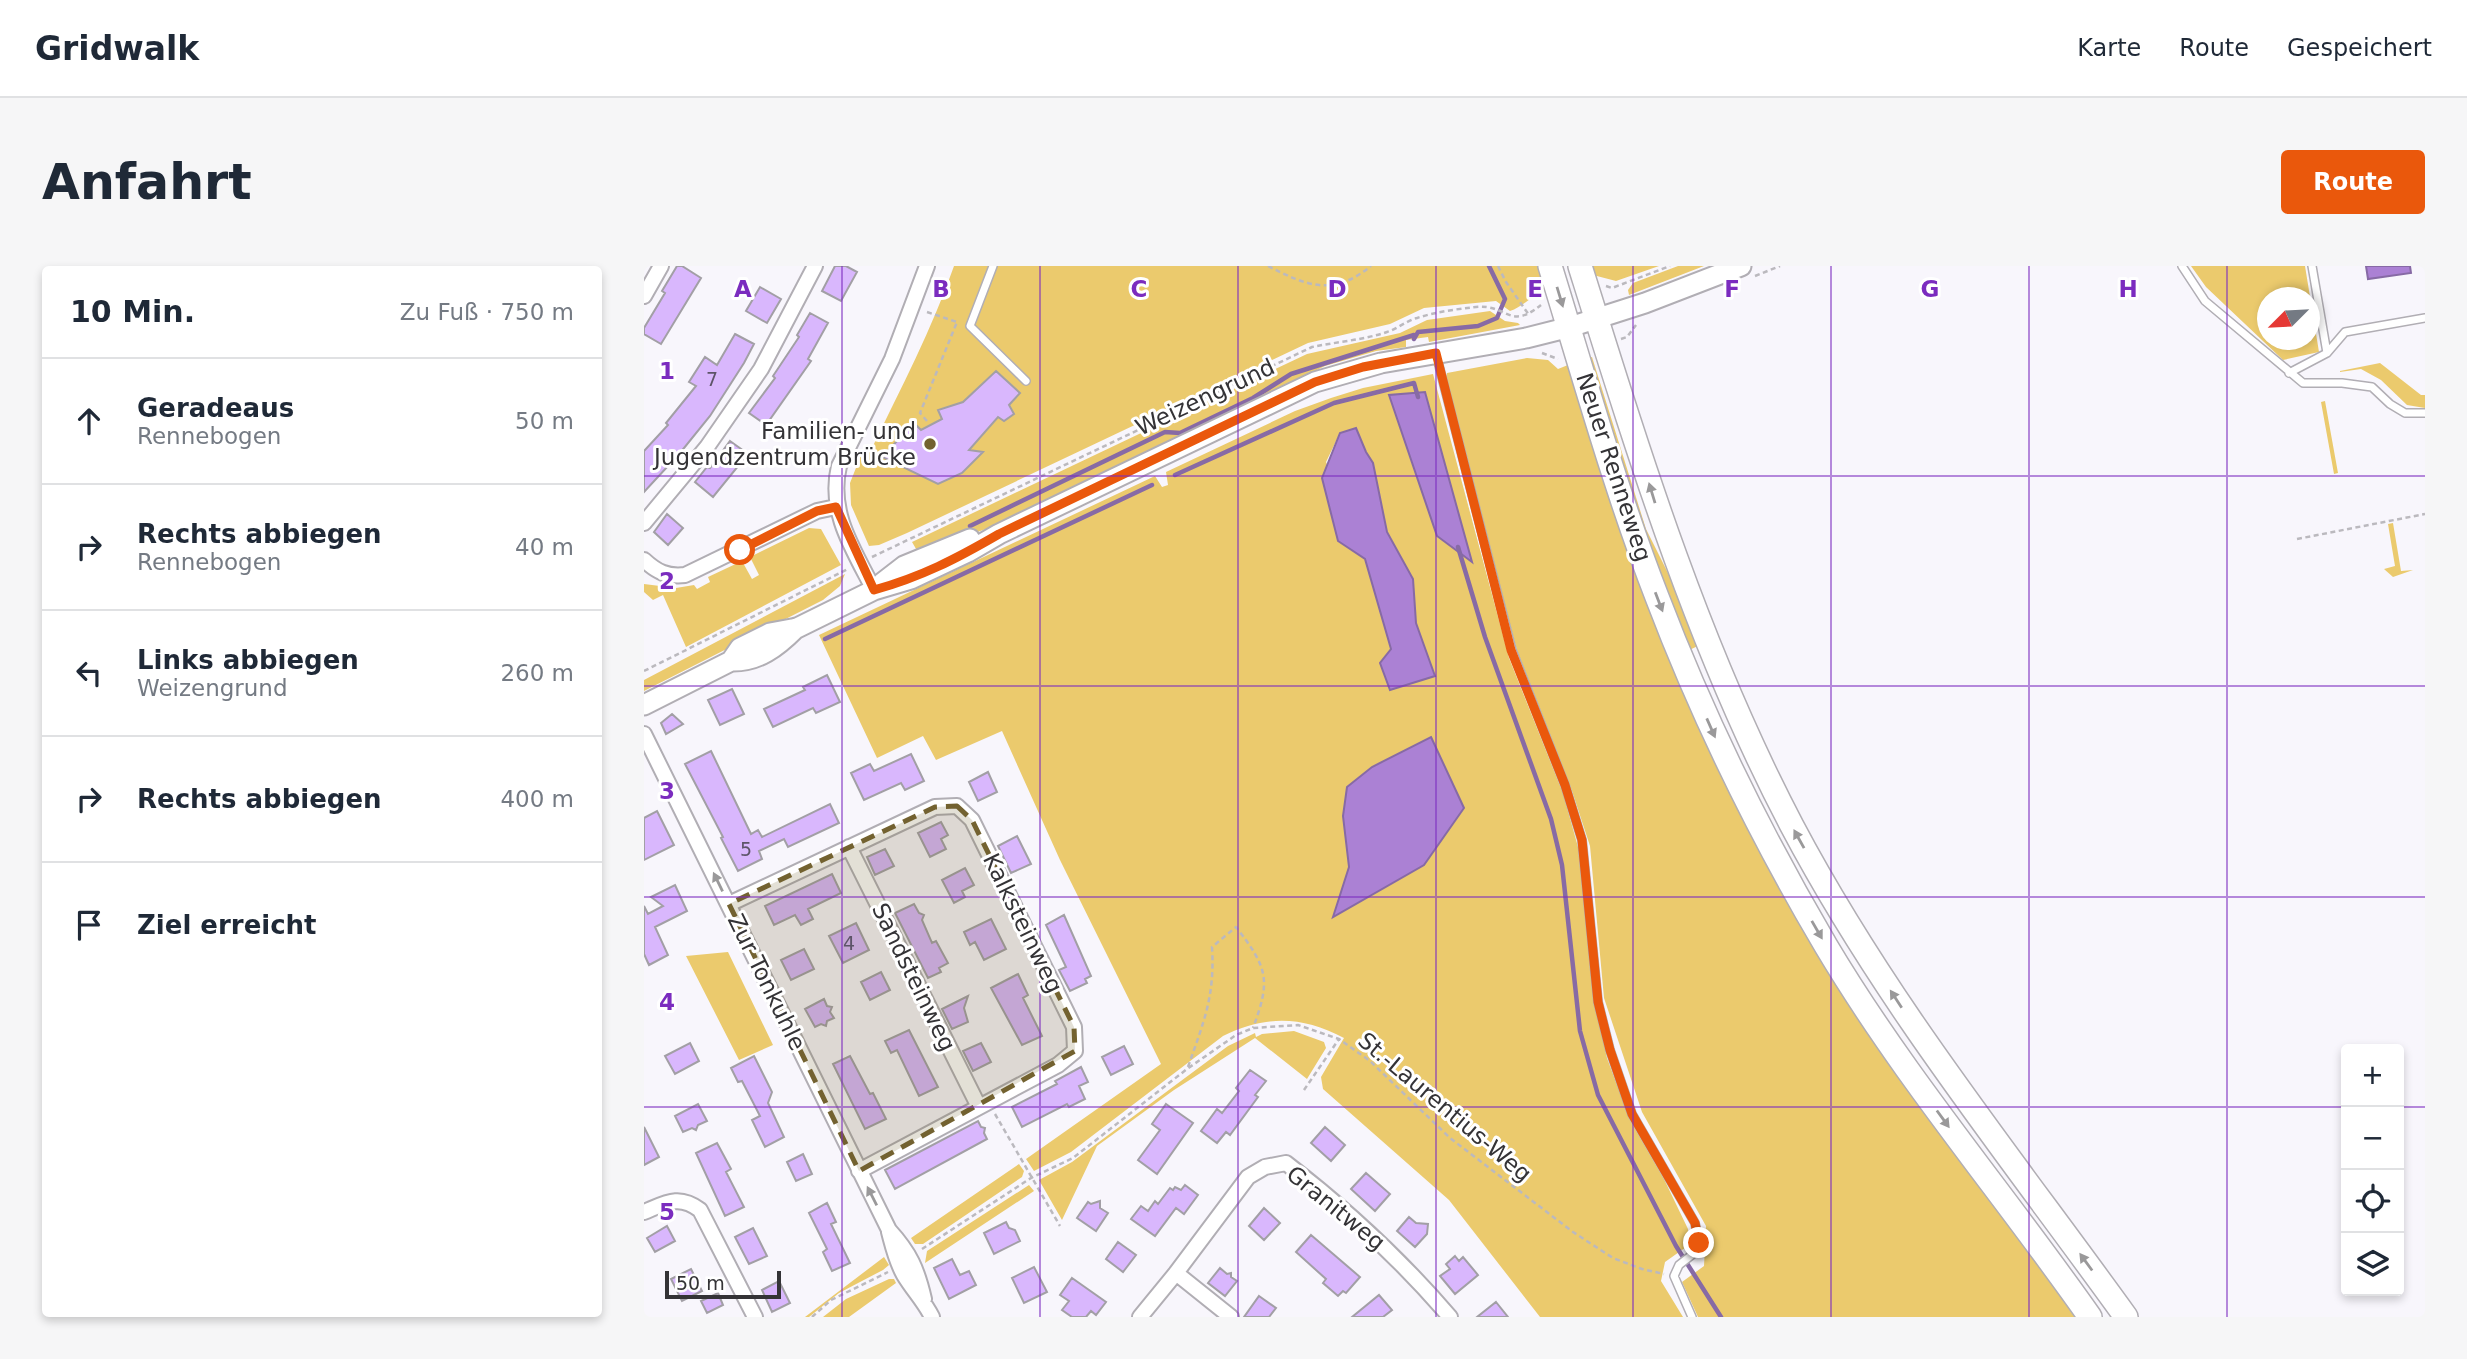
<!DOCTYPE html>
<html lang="de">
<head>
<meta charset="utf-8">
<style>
	:root { --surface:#fff; --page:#f6f6f7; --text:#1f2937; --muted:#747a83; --line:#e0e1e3; --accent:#ea580c }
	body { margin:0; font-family:"DejaVu Sans",sans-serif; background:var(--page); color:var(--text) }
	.controls { position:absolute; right:21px; bottom:21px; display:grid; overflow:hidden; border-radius:7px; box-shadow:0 4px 10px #0003 }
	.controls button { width:63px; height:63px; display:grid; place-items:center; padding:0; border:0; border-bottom:2px solid var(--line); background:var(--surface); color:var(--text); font:35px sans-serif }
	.compass { position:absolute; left:1613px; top:21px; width:63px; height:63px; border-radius:50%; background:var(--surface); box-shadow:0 4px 10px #0003; rotate:246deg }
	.scale { position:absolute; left:21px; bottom:18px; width:116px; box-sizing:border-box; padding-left:7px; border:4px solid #343336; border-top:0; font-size:19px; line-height:24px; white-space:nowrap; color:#343336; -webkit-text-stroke:5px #fff; paint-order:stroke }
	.stop { position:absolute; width:21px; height:21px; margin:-16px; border:5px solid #ea580c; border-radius:50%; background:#fff }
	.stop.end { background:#ea580c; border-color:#fff; box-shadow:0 2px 7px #0008 }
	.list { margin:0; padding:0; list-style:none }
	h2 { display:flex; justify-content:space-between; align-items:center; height:91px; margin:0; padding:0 28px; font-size:30px }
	h2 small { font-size:23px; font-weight:400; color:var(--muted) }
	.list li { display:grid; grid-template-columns:46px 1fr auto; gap:21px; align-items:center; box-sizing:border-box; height:126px; padding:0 28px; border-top:2px solid var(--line) }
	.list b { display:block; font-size:26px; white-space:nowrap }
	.list p { margin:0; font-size:23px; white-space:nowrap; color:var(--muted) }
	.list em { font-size:23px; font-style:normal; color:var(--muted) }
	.icon { flex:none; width:38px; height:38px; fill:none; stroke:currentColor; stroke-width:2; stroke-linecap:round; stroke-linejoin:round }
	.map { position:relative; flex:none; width:1781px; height:1051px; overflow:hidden; border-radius:7px }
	header { display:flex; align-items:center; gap:42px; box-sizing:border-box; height:98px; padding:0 35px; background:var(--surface); border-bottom:2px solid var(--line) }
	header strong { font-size:33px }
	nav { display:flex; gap:38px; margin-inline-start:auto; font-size:24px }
	.intro { display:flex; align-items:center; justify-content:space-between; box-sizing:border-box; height:168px; padding:0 42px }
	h1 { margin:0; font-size:49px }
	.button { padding:18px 32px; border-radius:7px; background:var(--accent); color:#fff; font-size:24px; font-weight:700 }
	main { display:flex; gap:42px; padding:0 42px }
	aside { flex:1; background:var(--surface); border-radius:7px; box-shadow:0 4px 10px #0003 }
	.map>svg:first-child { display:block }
	.green { fill:#ebca6d; fill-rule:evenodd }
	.water { fill:#ab81d4; stroke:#876aa5; stroke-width:2 }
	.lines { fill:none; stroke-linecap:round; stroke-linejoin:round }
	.stream { stroke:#876aa5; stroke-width:4.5 }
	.building { fill:#d9b7fd; stroke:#a29fa5; stroke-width:2 }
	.service-casing { stroke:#b1aeb4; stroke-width:10 }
	.minor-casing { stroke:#b1aeb4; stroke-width:18 }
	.secondary-casing { stroke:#b1aeb4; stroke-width:23 }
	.primary-casing { stroke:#b1aeb4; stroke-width:26 }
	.path { stroke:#bbb9be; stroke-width:2.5; stroke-dasharray:5 3.5; stroke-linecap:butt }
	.service { stroke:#fff; stroke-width:7 }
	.minor { stroke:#fff; stroke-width:14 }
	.secondary { stroke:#fff; stroke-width:19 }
	.primary { stroke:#fff; stroke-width:23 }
	.oneway { fill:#9a999a }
	.route { stroke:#ea580c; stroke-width:9 }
	.marked { fill:#736230; fill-opacity:0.2; stroke:#736230; stroke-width:5; stroke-dasharray:14 9; stroke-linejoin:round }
	.grid { fill:none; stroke:#7b2cbf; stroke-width:2; stroke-opacity:0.55 }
	.poi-dot { fill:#736230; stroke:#fff; stroke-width:2.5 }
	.labels { text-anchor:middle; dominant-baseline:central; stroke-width:6; stroke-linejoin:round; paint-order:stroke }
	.number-label { font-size:19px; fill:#5d5468 }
	.street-label { font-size:23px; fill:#343336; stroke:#fff }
	.poi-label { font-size:23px; fill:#343336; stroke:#fff; text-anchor:end }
	.grid-label { font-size:23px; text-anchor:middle; font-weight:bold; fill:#7b2cbf; stroke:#fff; stroke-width:6; stroke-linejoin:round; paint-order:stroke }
</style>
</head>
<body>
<header>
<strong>Gridwalk</strong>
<nav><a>Karte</a><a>Route</a><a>Gespeichert</a></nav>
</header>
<div class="intro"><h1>Anfahrt</h1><a class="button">Route</a></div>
<main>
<aside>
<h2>10 Min.<small>Zu Fuß · 750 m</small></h2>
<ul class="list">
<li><svg class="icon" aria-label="ahead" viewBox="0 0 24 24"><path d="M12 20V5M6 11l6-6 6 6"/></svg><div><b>Geradeaus</b><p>Rennebogen</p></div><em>50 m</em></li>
<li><svg class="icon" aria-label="right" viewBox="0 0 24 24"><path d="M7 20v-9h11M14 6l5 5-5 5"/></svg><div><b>Rechts abbiegen</b><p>Rennebogen</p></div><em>40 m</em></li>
<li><svg class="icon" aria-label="left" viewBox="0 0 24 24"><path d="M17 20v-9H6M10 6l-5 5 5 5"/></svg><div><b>Links abbiegen</b><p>Weizengrund</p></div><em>260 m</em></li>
<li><svg class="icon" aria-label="right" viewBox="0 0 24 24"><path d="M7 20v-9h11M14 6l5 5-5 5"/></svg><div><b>Rechts abbiegen</b></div><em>400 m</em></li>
<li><svg class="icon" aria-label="arrive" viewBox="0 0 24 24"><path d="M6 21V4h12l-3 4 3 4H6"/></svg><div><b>Ziel erreicht</b></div></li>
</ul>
</aside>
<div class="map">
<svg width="1781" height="1051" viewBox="0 0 1781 1051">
	<rect width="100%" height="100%" fill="#f8f6fc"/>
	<!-- green -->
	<path class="green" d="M310,0H895L901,22C890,29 878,41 866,45L852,35L780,42L746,58L664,77L263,267L235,279L225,280L207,239L206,217L221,179L228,182C257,122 288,63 310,0Z
		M944,0H1015L972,15L949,9Z
		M1034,0H1060L985,29L984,24L989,17Z
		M1547,0H1661L1675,86L1639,94L1562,21ZM1624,32H1666V74H1624Z
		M846,45L861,55L874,57L876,59L785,76L784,71L762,74V81L732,85L681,100L363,255L275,288L268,276L663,88L756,67L783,54Z
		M948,91L1002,263L1027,313L1054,380L1043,385L1007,291L944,92Z
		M883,92L904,94L914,103L924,99L1067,483L1434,1051H1054L1038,1016L1060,1000L1062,960L998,846L960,732L946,580L928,525L873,384L801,116L803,107Z
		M1736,97L1777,129H1781V142L1763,139L1737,114L1717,103L1696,106V105Z
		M789,108L865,392L919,527L934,581L950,731L963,792L986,854L1020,913L1044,963L1045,979L1021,996L1017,1015L1039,1051H896L805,934L679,823L677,811L700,772C658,750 622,749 579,770L427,886L390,905L382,893L517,798L416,594L358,465L292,494L279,470L233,492L175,369L511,210L518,221L524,219L522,206L651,145L687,132L719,122ZM712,162L722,186L729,197L743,265L769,313L772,357L790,410L746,424L747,383L721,292L682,196L696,167Z
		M1681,135L1694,207L1690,208L1677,136Z
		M1749,257L1757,305L1769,304L1749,311L1740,303L1751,300L1744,258Z
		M165,262L177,263L197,299L42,381L19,329L9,334L0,326V318L32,322L50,319L53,323L66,316L64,311L98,295L108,313L115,309L106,291Z
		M201,308L196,320L179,334L0,425V414Z
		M84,686L129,779L95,794L42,690Z
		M650,765L680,776L682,782L663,813L611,772L530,824L453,880L418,954L395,914L428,896L584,780L611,767L612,771L618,768Z
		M375,898L380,905L378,911L279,978H271L267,972Z
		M385,919L390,925L281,997L283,985Z
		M240,991L245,999L239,1004L195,1027L165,1051H161Z
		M245,1013H250L252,1017L205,1051H179L202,1033Z"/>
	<!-- water -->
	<path class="water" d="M1722,0H1766L1767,7L1724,13Z
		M781,126L828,296L793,270L745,129Z
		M712,162L722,186L729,197L743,266L769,313L772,357L791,410L746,424L736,397L747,383L721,293L694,275L678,212L696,167Z
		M787,471L820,542L780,599L689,651L705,601L699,550L703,521L728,501Z"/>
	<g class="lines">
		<!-- stream -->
		<path class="stream" d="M770,73L774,66L834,60L853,52L861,33L845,0
			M531,209L690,137L770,117L774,131
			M326,260L521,166L536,167L609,132L647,108L770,69
			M814,281L841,371L907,553L918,599L936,765L954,829L1032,980L1077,1051
			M181,373L508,219"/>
	</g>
	<!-- building -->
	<path class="building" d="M33,0H38L57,12L17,78L0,68V62L21,27L18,25Z
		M191,0H202L213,6L197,35L178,25Z
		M116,21L137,33L123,57L102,45Z
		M166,47L184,57L164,93L167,95L122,159L105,147L131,112L129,110L155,71L153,69Z
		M91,68L110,78L100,97L66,150L36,187L0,226V185L24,159L22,157L52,120L45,116L61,91L73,99Z
		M352,105L376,127L365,139L370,148L360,155L354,151L325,184L339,186L318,207L294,218L238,191L270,157L277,164L298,153L294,144L319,136Z
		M86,175L104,188L69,231L51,216L63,201L66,202Z
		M23,248L39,262L24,279L10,266Z
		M183,409L196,436L172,447L169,442L129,461L120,443L161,424L159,421Z
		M88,423L100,448L76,459L64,434Z
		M28,448L39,458L22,468L17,457Z
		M67,485L107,568L114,564L118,571L186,538L195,557L144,581L140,573L115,585L118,593L94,605L77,572L79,571L41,498Z
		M267,488L280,515L261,524L257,517L220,534L207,507L226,498L230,505Z
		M344,506L353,526L334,535L325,516Z
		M13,545L30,579L0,594V552Z
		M297,556L304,569L297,573L302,583L286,591L274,567Z
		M373,570L387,598L367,607L354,580Z
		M241,583L250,600L231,609L223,591Z
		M321,602L330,619L318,625L321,631L310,637L298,614Z
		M188,608L197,627L164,643L169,653L157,659L151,649L130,659L121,640Z
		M31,619L43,645L11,661L24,689L5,699L0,688V640L4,648L19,640L7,631Z
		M270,638L275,647L280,649L278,654L288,677L292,675L304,697L295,702L297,706L284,712L251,647Z
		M420,649L447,710L441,713L443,717L426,725L415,704L422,701L402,659Z
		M347,653L362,683L340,694L331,676L326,679L320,666Z
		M212,657L225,684L199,697L185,670Z
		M160,683L170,703L147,714L137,694Z
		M237,706L246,724L226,734L217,716Z
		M374,708L384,729L379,732L398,770L378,779L347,722Z
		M324,730L320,742L324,756L308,763L298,743Z
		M180,733L183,740L188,741L186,746L190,752L183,755L182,760L177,758L171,761L161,743Z
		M265,764L294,821L275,830L253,784L247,787L241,775Z
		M46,777L55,795L31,808L21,790Z
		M337,777L347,796L329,805L319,785Z
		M480,780L489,798L467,809L458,791Z
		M110,790L128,826L124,837L140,871L121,881L108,854L116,850L98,815L94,816L87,802Z
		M206,790L226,828L229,827L242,853L221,863L189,798Z
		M437,801L444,816L435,820L441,833L425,841L423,838L378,861L368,841L413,818L411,815Z
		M606,804L622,815L611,829L614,831L586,869L582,866L573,877L557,865L573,843L578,847L595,825L592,822Z
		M54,838L63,855L54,859L52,864L48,862L39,866L31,850Z
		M522,838L549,857L513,908L494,894L516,864L508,858Z
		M334,855L337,861L341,862L340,867L343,873L251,923L241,904Z
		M0,861L15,891L0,899Z
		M681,861L701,879L687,895L667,877Z
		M73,877L87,903L82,906L100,941L81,950L52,887Z
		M159,888L168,908L152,915L143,896Z
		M722,907L746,928L731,945L707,923Z
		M541,919L554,929L540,948L532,942L511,970L487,953L497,940L504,945L511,935L514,938L526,922L529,924L531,921L537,924Z
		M456,935V942L464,947L452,965L433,952L444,936L447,938Z
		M183,937L192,956L187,958L206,997L188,1005L179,986L183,983L165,947Z
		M620,942L636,957L620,974L605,960Z
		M765,951L772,957L784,958L783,968L771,981L753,965Z
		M362,956L365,962L371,964L376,975L350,988L340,967Z
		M23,960L31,975L11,986L3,972Z
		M109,962L123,990L105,998L91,971Z
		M667,969L716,1011L702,1027L699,1025L694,1030L679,1017L682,1013L652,986Z
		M474,976L492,989L479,1006L462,993Z
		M811,990L815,995L819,991L834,1009L811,1028L796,1010L806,1003L802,998Z
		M308,993L316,1009L325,1005L332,1019L305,1033L290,1002Z
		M390,1001L403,1026L380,1037L368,1012Z
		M576,1002L583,1008L587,1007V1011L593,1015L581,1030L564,1017Z
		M47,1003L58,1025L38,1035L27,1013Z
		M428,1012L462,1036L452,1049L447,1045L442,1051H428L418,1044L425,1035L416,1029Z
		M135,1015L146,1037L128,1046L118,1024Z
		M74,1027L79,1039L63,1047L57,1035Z
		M735,1029L748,1044L739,1051H708Z
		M615,1030L632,1042L625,1051H600Z
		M852,1036L864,1051H833Z"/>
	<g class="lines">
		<!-- service casing -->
		<g class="service-casing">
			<path id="service" d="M349,0L326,60L382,115
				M1538,0L1561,35L1659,117H1698L1728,121L1746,138L1761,147H1781
				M1668,0L1683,87
				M792,88L868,384L921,519L938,574L954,736L966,784L988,848L1051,957L1055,977L1049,988L1035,999L1030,1010L1048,1051
				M1645,107L1683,87L1701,66L1781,52"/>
		</g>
		<!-- minor casing -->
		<g class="minor-casing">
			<path id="minor" d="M0,30L17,0
				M0,257L63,181L117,103L171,0
				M0,294C13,306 23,311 41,309L173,245L192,241
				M230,324C209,283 184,246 195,200L248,93L283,0
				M0,468L245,964C266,987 273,1003 280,1033
				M205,581L335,841
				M85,638L291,541L313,540L328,554L430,761L431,785L414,799L215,905
				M0,946C22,937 35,928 56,944L111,1051
				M245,966C249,981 252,995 260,1009C269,1024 280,1035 288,1051
				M532,1007L587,1051
				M496,1051L532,1007L604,911L621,901L642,897C702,943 757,994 806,1051"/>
		</g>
		<!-- secondary casing -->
		<g class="secondary-casing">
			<path id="secondary" d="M238,317L260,300L326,273
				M87,395C114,396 133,381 152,362
				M0,439L87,395L96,382L126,367L153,362L230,324L267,313L324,286L355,268L671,116L737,97L882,72L926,61L1001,37L1097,0"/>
		</g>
		<!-- primary casing -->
		<g class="primary-casing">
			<path id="primary" d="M906,0C940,110 971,223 1013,331C1059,452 1116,568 1182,680C1260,811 1359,927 1446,1051
				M936,0C996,192 1054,381 1148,560C1241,736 1366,890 1482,1051"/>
		</g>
		<!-- path -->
		<path class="path" d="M624,0C663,20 689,31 727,0
			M854,0L862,16L885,49
			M1111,10L1136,0
			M962,20L968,22L1026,0
			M283,46L313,56
			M977,73L983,71L992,59
			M898,87L914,93
			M283,155L276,147L313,56
			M1653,273L1781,248
			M228,291L668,81C692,76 719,74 743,66C753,63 762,55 773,52C791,46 813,43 832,41C864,38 865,65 897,39
			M0,405L204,303
			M544,801C560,755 571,730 568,681L592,661C624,702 627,714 609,762
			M660,824L695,773
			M351,848L416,960
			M278,983L387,912L429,892L543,803L592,769L609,762L654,759L695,773L726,795L806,872L929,966L969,992L998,1003L1020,1008
			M168,1051L187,1034L244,1006"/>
		<!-- service -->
		<use href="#service" class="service"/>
		<!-- minor -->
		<use href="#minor" class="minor"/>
		<!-- secondary -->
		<use href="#secondary" class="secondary"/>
		<!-- primary -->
		<use href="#primary" class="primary"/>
	</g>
	<!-- one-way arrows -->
	<defs><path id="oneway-solid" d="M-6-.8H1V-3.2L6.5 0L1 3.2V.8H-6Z" transform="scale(1.75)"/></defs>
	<g class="oneway">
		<use href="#oneway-solid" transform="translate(916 31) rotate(73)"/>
		<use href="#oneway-solid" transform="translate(1008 227) rotate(-107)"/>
		<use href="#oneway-solid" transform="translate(1015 336) rotate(69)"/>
		<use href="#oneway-solid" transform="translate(1067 462) rotate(66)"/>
		<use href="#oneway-solid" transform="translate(1155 573) rotate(-119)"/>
		<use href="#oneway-solid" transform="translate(74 616) rotate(-116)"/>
		<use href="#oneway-solid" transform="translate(1173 664) rotate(60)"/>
		<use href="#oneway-solid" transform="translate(1252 733) rotate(-123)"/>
		<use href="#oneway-solid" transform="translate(1299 853) rotate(54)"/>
		<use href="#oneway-solid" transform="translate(228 930) rotate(-117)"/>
		<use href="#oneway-solid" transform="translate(1442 996) rotate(-126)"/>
	</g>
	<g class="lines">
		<!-- route -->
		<path class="route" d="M96,284L173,245L192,241L230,324C277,311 312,293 355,268L671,116L719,101L792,87L867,384L921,519L938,574L954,736L966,784L988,848L1051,957L1055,977"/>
	</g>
	<!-- marked area -->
	<path class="marked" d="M313,540L328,554L430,761L431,785L215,905L85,638L291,541Z"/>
	<!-- grid -->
	<path class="grid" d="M198,0V1051M396,0V1051M594,0V1051M792,0V1051M989,0V1051M1187,0V1051M1385,0V1051M1583,0V1051M0,210H1781M0,420H1781M0,631H1781M0,841H1702M1755,841H1781"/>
	<!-- markers -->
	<circle class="poi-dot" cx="286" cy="178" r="7"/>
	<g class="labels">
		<!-- number labels -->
		<g class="number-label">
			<text x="68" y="113">7</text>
			<text x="102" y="583">5</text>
			<text x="205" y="677">4</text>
		</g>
		<!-- street labels -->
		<g class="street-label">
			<text transform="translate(561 131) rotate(-25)">Weizengrund</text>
			<text transform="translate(970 201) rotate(72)">Neuer Renneweg</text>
			<text transform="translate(379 657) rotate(64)">Kalksteinweg</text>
			<text transform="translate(270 711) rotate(64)">Sandsteinweg</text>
			<text transform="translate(123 716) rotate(64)">Zur Tonkuhle</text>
			<text transform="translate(801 841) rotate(40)">St.-Laurentius-Weg</text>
			<text transform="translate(692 942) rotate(39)">Granitweg</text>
		</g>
		<!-- poi labels -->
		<g class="poi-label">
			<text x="272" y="165">Familien- und<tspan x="272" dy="26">Jugendzentrum Brücke</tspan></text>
		</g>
	</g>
	<g class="grid-label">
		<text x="99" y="31">A</text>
		<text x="297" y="31">B</text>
		<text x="495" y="31">C</text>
		<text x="693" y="31">D</text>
		<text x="891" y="31">E</text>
		<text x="1088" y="31">F</text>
		<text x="1286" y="31">G</text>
		<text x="1484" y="31">H</text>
		<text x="23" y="113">1</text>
		<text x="23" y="323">2</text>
		<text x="23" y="533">3</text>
		<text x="23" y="744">4</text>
		<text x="23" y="954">5</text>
	</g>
</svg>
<div class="controls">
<button>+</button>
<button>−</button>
<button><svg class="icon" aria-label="locate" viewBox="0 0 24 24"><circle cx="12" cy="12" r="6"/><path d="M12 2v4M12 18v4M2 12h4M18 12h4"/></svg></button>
<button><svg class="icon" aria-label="layers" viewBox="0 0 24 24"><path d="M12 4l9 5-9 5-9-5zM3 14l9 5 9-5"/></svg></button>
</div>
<svg class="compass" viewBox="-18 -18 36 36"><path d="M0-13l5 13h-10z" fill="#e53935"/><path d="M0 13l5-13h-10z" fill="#747a83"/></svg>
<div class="scale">50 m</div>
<div class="stop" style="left:96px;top:284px"></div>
<div class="stop end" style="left:1055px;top:977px"></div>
</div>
</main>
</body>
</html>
